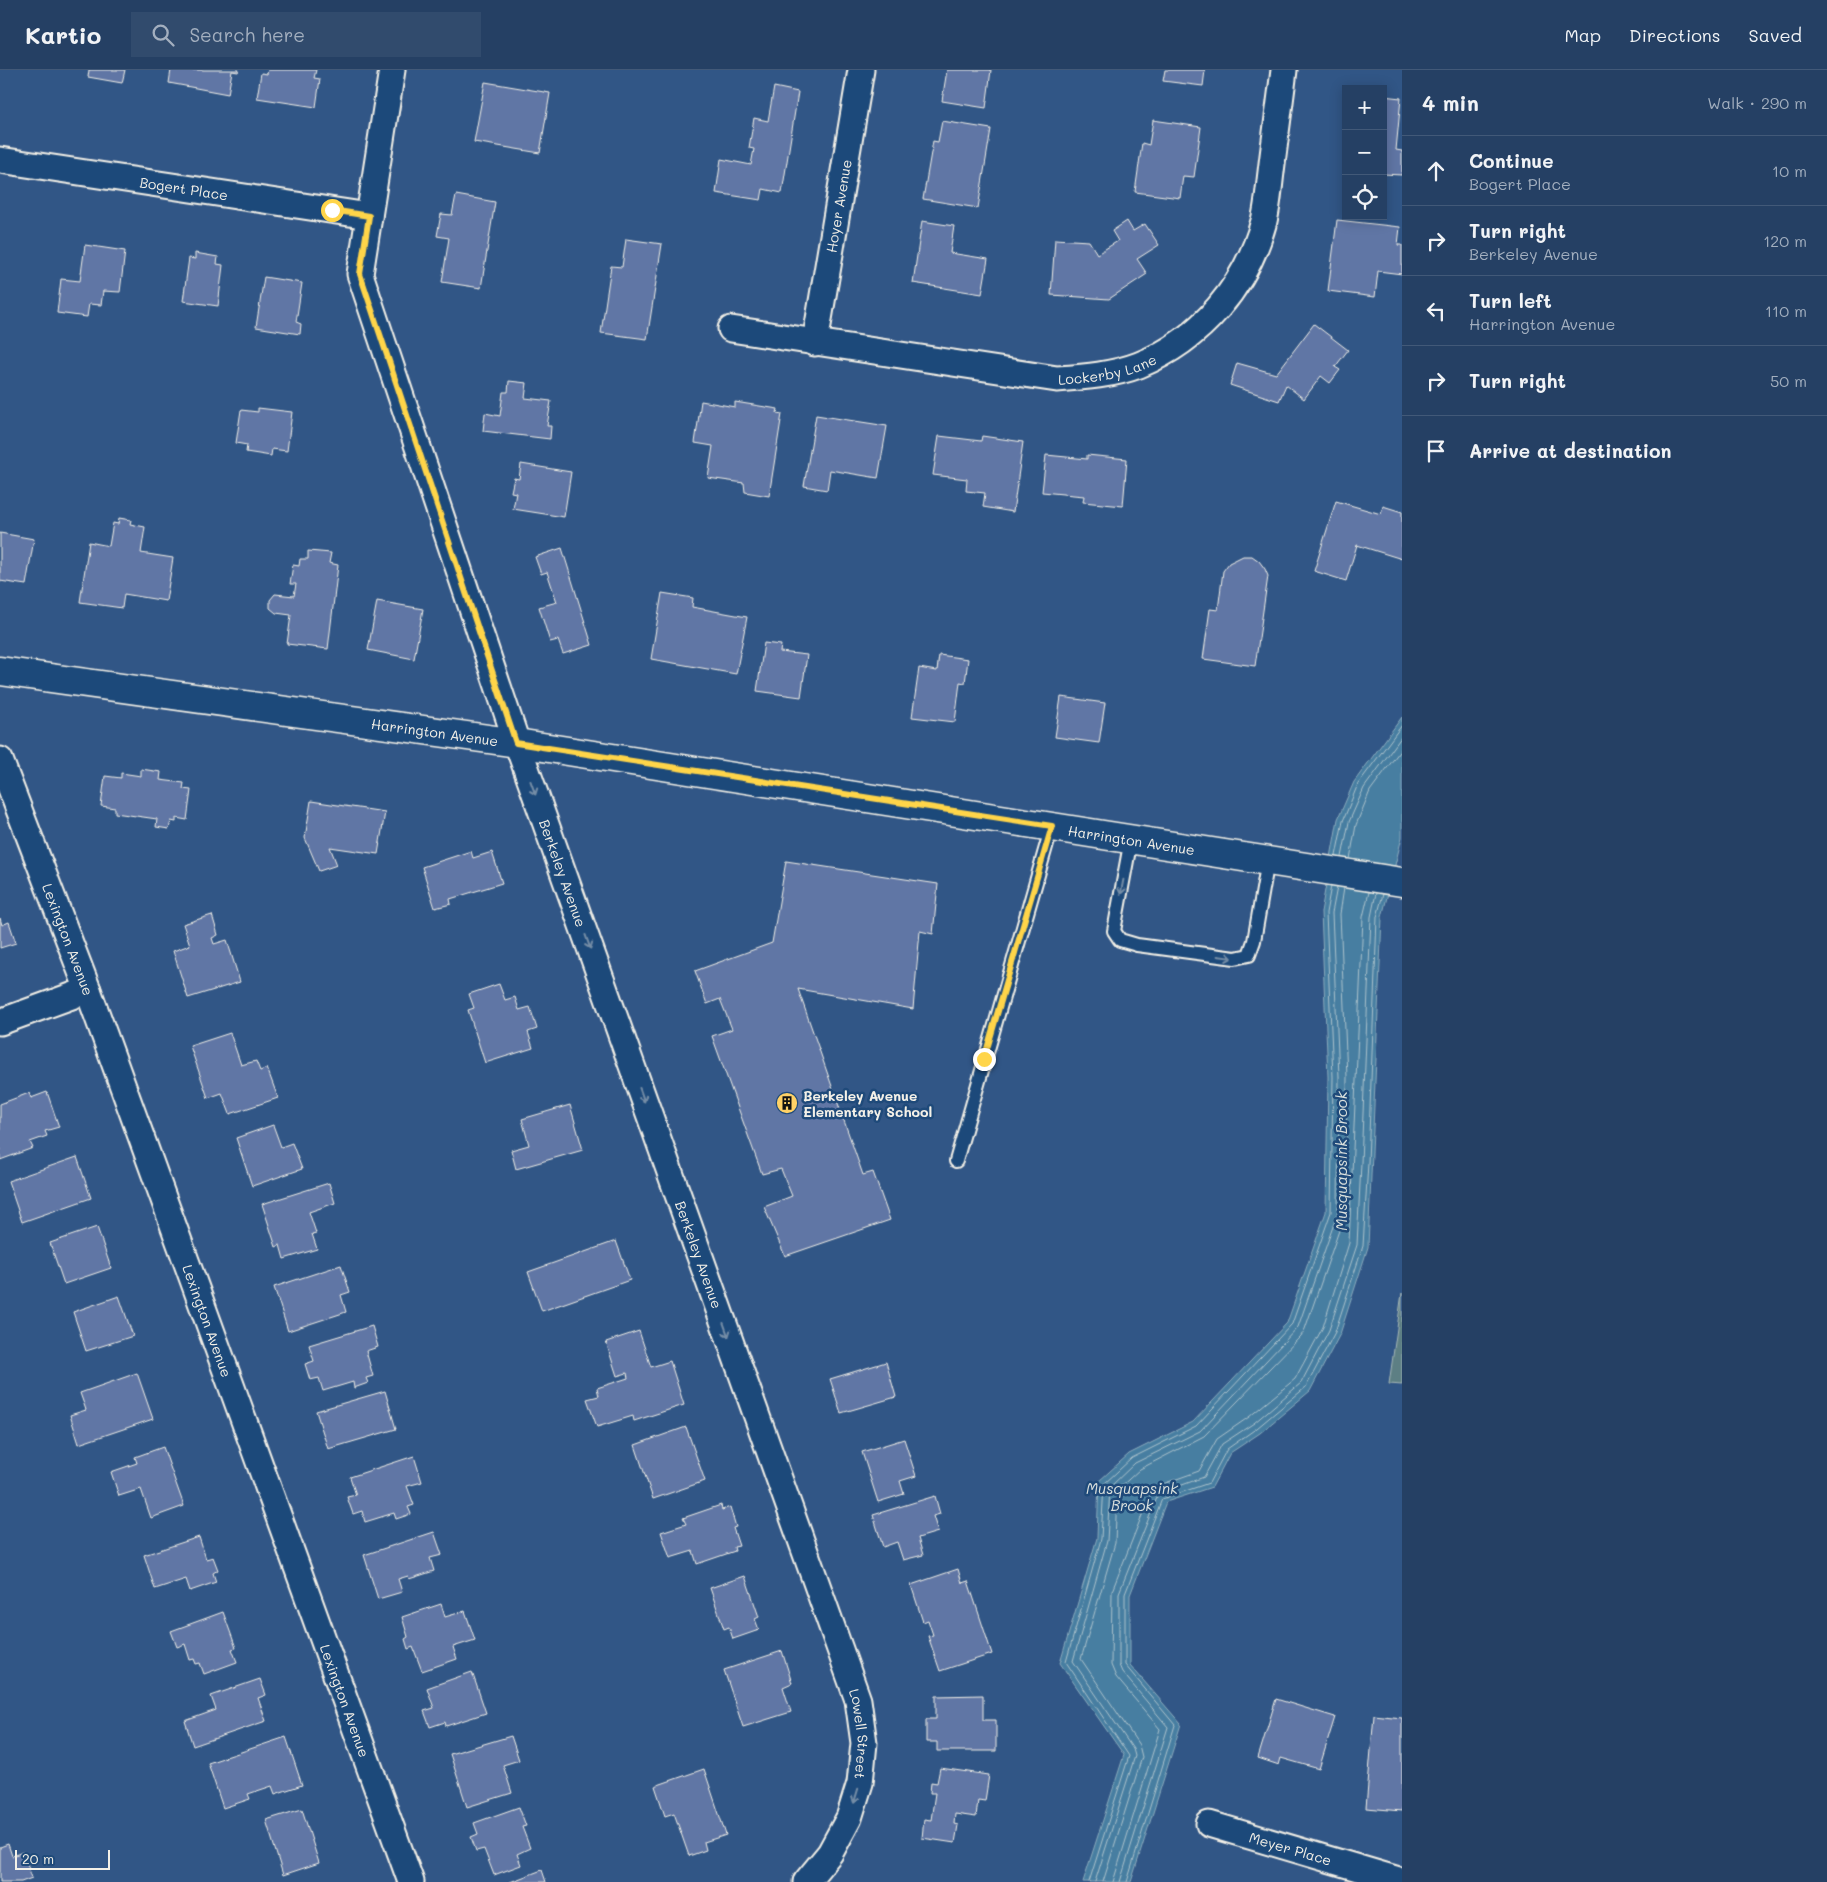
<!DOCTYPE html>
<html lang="en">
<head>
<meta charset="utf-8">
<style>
	:root { --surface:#254064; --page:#314b6d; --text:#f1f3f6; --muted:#a3afbf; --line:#425978 }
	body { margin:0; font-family:Mali,sans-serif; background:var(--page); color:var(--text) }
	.controls { position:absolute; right:15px; top:15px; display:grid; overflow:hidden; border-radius:0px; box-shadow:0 2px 12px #0003 }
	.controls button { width:45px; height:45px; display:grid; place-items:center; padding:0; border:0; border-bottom:1px solid var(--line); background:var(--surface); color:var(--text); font:25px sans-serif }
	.scale { position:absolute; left:15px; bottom:12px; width:95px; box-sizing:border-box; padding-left:5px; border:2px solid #f4f1e8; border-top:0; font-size:14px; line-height:18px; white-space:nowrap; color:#f4f1e8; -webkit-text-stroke:4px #1f4a7a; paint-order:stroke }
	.stop { position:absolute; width:15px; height:15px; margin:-11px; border:4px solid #ffd54a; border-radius:50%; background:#fff }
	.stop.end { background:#ffd54a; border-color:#fff; box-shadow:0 1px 5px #0008 }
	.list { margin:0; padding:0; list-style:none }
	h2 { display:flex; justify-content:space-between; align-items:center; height:65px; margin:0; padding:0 20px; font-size:21px }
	h2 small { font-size:16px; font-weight:400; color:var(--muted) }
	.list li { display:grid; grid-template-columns:32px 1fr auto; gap:15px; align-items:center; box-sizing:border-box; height:70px; padding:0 20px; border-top:1px solid var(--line) }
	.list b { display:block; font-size:19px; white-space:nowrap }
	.list p { margin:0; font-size:16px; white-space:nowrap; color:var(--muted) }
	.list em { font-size:16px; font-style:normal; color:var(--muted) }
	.icon { flex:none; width:28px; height:28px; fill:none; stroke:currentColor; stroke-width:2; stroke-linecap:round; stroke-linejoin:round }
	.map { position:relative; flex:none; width:1402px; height:1812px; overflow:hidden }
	header { display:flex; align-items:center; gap:30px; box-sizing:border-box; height:70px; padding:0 25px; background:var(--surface); border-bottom:1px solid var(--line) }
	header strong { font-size:24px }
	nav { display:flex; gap:28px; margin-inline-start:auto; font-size:18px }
	.search { width:350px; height:45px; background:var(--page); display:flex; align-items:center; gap:12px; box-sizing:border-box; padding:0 18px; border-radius:0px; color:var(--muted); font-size:19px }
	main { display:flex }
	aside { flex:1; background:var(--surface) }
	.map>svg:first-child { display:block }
	.green { fill:#5d7f84; stroke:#a8b8b6 }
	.water { fill:#467ea1; stroke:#8cacbd }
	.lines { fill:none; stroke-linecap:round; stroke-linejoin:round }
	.shore { stroke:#aec3cc; stroke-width:1 }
	.building { fill:#6176a5; stroke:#f4f1e8 }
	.lane-casing { stroke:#f4f1e8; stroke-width:16 }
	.street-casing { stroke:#f4f1e8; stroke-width:29 }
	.secondary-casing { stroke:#f4f1e8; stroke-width:31 }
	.lane { stroke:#1f4a7a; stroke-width:12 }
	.street { stroke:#1f4a7a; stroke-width:25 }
	.secondary { stroke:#1f4a7a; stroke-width:28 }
	.oneway { stroke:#748da6 }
	.route { stroke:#ffd54a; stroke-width:6 }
	.labels { text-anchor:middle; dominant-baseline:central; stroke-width:5; stroke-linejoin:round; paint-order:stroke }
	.street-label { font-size:14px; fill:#f4f1e8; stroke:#1f4a7a }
	.poi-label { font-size:14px; font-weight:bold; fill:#f4f1e8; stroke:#1f4a7a; text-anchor:start }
	.water-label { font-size:15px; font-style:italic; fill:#dae0dd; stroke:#1f4a7a }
</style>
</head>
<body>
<header>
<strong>Kartio</strong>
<div class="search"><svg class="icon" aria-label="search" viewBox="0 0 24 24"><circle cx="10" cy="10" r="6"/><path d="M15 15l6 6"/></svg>Search here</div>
<nav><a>Map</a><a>Directions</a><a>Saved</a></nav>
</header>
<main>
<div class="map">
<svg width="1402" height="1812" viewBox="0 0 1402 1812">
	<rect width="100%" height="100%" fill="#315686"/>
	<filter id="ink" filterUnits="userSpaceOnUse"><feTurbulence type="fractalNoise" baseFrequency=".02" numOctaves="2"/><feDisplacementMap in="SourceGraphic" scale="10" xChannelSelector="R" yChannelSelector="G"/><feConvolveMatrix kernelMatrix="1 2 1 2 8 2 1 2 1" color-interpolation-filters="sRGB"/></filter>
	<g filter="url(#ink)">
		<!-- green -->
		<path class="green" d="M1402,1223V1315L1389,1314Z"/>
		<!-- water -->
		<path class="water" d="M1402,647V767L1382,847L1368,1177L1340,1264L1310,1321L1260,1363L1230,1383L1212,1417L1166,1432L1130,1525V1595L1181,1654L1131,1812H1083L1124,1685L1060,1593L1097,1468L1099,1411L1129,1384L1193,1352L1287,1253L1326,1142L1328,1007L1321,842L1338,749L1354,712Z"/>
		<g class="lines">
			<!-- shore -->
			<path class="shore" d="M1336,786L1343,751L1358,714L1402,655
				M1342,787L1349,752L1364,718L1402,666
				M1350,789L1356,755L1370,721L1402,678
				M1089,1812L1129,1686L1066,1592L1101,1469L1104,1414L1132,1388L1196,1356L1292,1254L1331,1142L1333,1007L1326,843L1331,816
				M1095,1812L1135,1686L1133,1679L1073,1591L1107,1471L1110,1417L1135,1393L1200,1361L1298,1257L1338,1142L1339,1007L1332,843L1337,817
				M1103,1812L1142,1687L1139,1675L1081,1589L1115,1473L1117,1420L1140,1399L1204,1366L1301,1266L1305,1259L1345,1143L1347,1007L1340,844L1344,818
				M1113,1812L1160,1659L1116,1607L1111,1595L1112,1521L1152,1420L1160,1415L1199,1401L1217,1369L1249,1347L1295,1309L1323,1257L1349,1173L1363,847L1369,822
				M1120,1812L1168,1657L1122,1602L1119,1595V1523L1158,1425L1163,1422L1204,1407L1222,1374L1254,1353L1301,1313L1329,1260L1357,1175L1361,1093L1371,847L1376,823
				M1127,1812L1175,1655L1125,1595V1524L1162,1429L1209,1413L1227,1379L1257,1358L1306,1317L1335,1262L1363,1176L1368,1093L1377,847L1383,824"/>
		</g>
		<!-- building -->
		<path class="building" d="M89,0H125L122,13L88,7Z
			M171,0H239L238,2L232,1L228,24L169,13Z
			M268,0H316L314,8L320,9L316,37L257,28L261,3L267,4Z
			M947,0H991L986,38L942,31Z
			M1165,0H1205L1203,16L1163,11Z
			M485,12L550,23L540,83L474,72Z
			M774,17L798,22L782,123L763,119L761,130L716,123L721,89L751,95L754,79L749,78L754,48L768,51Z
			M1383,26L1401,28L1396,80L1402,81V105L1383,104Z
			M1153,50L1201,57L1194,107L1183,106L1180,128L1135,122L1142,73L1149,75Z
			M942,51L991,59L978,138L923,129L933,71L938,72Z
			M456,125L495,132L481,218L442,212L449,168L437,166L441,144L452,145Z
			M1337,150L1400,157L1398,175H1402V204L1378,201L1375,227L1328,221Z
			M922,151L954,156L950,183L988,189L982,224L913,213Z
			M1127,151L1133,161L1145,154L1159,175L1137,189L1147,204L1109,229L1051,225L1055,169L1089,171L1097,184L1118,171L1112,161Z
			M626,169L662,174L647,269L601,263L611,196L622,197Z
			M85,175L125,181L120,222L103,221L101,235L89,234L87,247L57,243L61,209L80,211Z
			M195,183L218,187L217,194L223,195L218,236L183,231L189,188L195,189Z
			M264,207L302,213L296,252L301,254L300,264L256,257Z
			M1314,254L1348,280L1335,297L1340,300L1330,313L1321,306L1304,329L1286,315L1279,331L1230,315L1237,293L1276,304Z
			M509,311L527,313L525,328L551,331L547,356H551L550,369L483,361L485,343L500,346L503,322H508Z
			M701,331L735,337V332L778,339L777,343L782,344L769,426L745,422L744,413L708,408L713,376L695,373Z
			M258,338L292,342L287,381L272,379L271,386L246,382L247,375L236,373L241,340L258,342Z
			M816,345L887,356L878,408L830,400L827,420L804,416Z
			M939,366L981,371L982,366L1023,372L1013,442L983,437L985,423L966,421L967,409L933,405Z
			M1046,385L1087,389V385L1127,389L1123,436L1083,432L1084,426L1042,422Z
			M521,394L571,402L564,447L513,439L516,423L511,422L514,408L519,409Z
			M1336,431L1381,444L1383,436L1402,442V489L1357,475L1346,511L1314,501Z
			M119,448L131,450L130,454L145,457L141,483L173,488L166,531L124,524L122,538L80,532L89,472L109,476L113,453L118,454Z
			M0,463L34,469L26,515L0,511Z
			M562,478L592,575L563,584L558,570L550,572L539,537L557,532L547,502L541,504L535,487Z
			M308,481L331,483L329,493L338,495L328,579L287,574L291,545L276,543L270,538V530L275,524L294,526L296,514H290L293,495L299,496L300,489H308Z
			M1243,486H1252L1259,491L1265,499L1268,506L1255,596L1203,589L1210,539L1218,540L1223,501L1229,493Z
			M662,523L693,528L692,537L747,547L736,604L651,589Z
			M377,531L423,539L414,589L368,580Z
			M764,573L781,575L780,582L807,585L801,627L757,621Z
			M939,585L968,589L965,613L960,612L955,652L912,647L919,598L937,601Z
			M1061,627L1105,633L1099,673L1055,667Z
			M141,699L161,702L160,710L184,713L183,719L191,720L187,750L176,748V752L171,751L169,759L156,757L157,749L115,743V738L101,736L105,706L121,708V703L141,706Z
			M311,731L385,742L378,784L330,777L337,795L319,801L305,768Z
			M471,781L473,788L492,782L502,813L450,829L451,834L435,838L422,797Z
			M786,791L938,814L933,864L920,861L913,939L798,919L863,1105L873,1102L890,1150L785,1186L764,1137L792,1126L781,1099L762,1104L712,966L732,959L720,929L707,934L695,901L772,873Z
			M212,845L218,865L212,868L214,874L227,870L240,912L188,928L173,881L190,875L183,854Z
			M0,848L2,855L9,852L16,873L0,878Z
			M499,914L505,930L515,927L519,940L530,937L537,959L528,962L533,978L485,993L468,940L474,938L469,924Z
			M230,963L241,995L256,991L260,1001L267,998L278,1028L230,1044L222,1023L208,1028L190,976Z
			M47,1022L59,1057L45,1061L47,1066L30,1072L33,1078L0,1090V1034L29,1023L31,1028Z
			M570,1035L583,1080L516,1099L511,1080L529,1075L522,1049Z
			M273,1055L281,1077L292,1073L302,1099L252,1116L236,1068Z
			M77,1087L91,1128L22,1152L8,1111Z
			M329,1113L335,1133L309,1142L316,1163L312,1164L317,1179L284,1189L280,1175L276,1177L262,1134Z
			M97,1157L111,1198L64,1214L50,1173Z
			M616,1171L630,1210L542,1241L528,1202Z
			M341,1195L350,1222L341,1225L346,1242L288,1261L274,1217Z
			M119,1226L133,1266L86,1281L73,1242Z
			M372,1256L378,1277L366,1281L373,1306L366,1308L368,1313L354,1318L353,1312L323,1321L319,1308L310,1310L305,1294L314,1291L309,1275Z
			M639,1261L651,1297L670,1291L684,1335L634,1351L633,1346L597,1357L587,1329L599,1326L597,1318L628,1308L627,1303L617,1306L606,1272Z
			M886,1292L896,1327L841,1343L830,1309Z
			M137,1303L153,1349L79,1374L70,1345L86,1340L80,1323Z
			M385,1321L396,1359L328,1379L316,1341Z
			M686,1357L705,1411L653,1429L635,1375Z
			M904,1369L916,1406L900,1411L904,1424L878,1432L862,1382Z
			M163,1377L184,1436L151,1448L141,1419L119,1426L111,1402L137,1393L135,1387Z
			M414,1386L422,1412L407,1416L414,1435L408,1437L411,1444L396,1449L394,1443L365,1452L362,1441L353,1444L347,1427L356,1425L350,1407Z
			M935,1426L940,1444L933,1446L938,1462L918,1468L923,1485L903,1490L897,1472L883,1477L873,1445Z
			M721,1435L722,1440L730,1437L736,1457L733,1458L739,1476L734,1477L735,1481L697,1494L693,1481L670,1488L661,1462L686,1454L683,1448Z
			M434,1462L442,1485L430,1488L434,1501L409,1509L408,1506L398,1509L402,1522L378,1529L364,1485Z
			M199,1467L206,1489L213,1487L218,1500L213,1503L216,1512L190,1521L186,1509L155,1519L144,1485Z
			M958,1499L962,1513L968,1511L992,1584L940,1601L928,1566L933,1565L928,1550L923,1552L911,1515Z
			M745,1506L759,1547L755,1549L759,1560L733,1569L729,1557L724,1559L710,1518Z
			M441,1534L445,1547L465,1541L475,1570L453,1577L457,1589L422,1601L413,1577L408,1579L405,1569L408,1567L402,1547Z
			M223,1542L236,1578L232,1579L237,1592L204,1604L200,1593L196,1594L194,1589L190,1590L185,1574L177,1577L171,1561Z
			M782,1581L792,1613L783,1617L791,1642L743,1657L724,1600Z
			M472,1602L486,1643L446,1656L445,1652L430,1657L424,1641L434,1638L427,1618Z
			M260,1609L266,1625L258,1628L266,1651L193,1676L185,1651L216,1640L211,1626Z
			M983,1625V1650H996V1681H937V1672H926V1649H936V1626Z
			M1276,1629L1335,1647L1319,1699L1281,1688L1279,1695L1258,1688Z
			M1374,1645L1402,1648V1741L1366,1738Z
			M511,1666L519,1690L503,1695L512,1723L467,1737L450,1684Z
			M286,1667L302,1715L275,1724L272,1716L248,1724L250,1729L223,1738L208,1693Z
			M940,1698L989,1705L985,1731L978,1730L976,1747L955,1744L954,1754L958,1755L955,1773L922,1768L924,1749L931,1750L935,1723H930L931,1712L937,1713Z
			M704,1699L726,1765L704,1772L706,1780L689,1786L674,1743L665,1746L655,1716Z
			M519,1737L526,1756L522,1757L530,1778L517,1784L521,1795L494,1805L484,1779L476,1781L471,1767L478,1764L474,1753Z
			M302,1739L319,1793L283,1805L266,1750Z
			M8,1774L12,1786L23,1782L32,1808L21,1812H0V1777Z
			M542,1800L546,1812H510Z"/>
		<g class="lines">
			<!-- lane casing -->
			<g class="lane-casing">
				<path id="lane" d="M1131,769L1114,861L1120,870L1137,875L1235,888L1249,885L1254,871L1268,790
					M956,1091L1052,756"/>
			</g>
			<!-- street casing -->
			<g class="street-casing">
				<g id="street">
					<path id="s1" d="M392,0L360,204L517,673L858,1630L864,1673L860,1713L849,1748L830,1783L806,1812"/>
					<path id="s2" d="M0,90L369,146"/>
					<path id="s3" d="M731,259L1057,309C1085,307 1113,305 1139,295C1201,270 1247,215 1264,151C1268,135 1269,118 1271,102C1275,68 1280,34 1284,0"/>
					<path id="s4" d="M815,273L861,0"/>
					<path id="s5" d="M0,690L88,920L411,1812"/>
					<path d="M0,952L88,920"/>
					<path id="s6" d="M1209,1754L1402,1811"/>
				</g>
			</g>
			<!-- secondary casing -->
			<g class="secondary-casing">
				<g id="secondary">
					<path id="s7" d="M0,601L517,673L1402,812"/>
				</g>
			</g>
			<!-- lane -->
			<use href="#lane" class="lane"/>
			<!-- street -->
			<use href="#street" class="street"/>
			<!-- secondary -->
			<use href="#secondary" class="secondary"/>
		</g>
		<!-- one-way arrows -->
		<defs><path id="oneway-shaft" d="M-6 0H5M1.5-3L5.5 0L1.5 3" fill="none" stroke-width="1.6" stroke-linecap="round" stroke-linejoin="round" transform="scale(1.25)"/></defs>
		<g class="oneway">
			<use href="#oneway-shaft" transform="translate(533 718) rotate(70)"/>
			<use href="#oneway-shaft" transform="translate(1122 817) rotate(101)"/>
			<use href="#oneway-shaft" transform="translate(588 872) rotate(70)"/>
			<use href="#oneway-shaft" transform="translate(1225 887) rotate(8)"/>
			<use href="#oneway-shaft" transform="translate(642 1025) rotate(70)"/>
			<use href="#oneway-shaft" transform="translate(726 1260) rotate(70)"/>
			<use href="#oneway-shaft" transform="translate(856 1726) rotate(107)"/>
		</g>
	</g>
	<g class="lines" filter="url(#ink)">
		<!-- route -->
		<path class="route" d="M332,140L369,146L360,204L516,673L1052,756L984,989"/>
	</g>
	<!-- icons -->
	<defs>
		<g id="building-disc" transform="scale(1.125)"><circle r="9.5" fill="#ffd166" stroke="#1f4a7a"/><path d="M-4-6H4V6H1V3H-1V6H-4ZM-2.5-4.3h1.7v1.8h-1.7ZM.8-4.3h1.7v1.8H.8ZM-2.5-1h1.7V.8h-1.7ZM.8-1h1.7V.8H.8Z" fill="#111"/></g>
	</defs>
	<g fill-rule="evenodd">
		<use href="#building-disc" x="787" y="1033"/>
	</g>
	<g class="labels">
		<!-- street labels -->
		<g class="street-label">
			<text stroke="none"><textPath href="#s2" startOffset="186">Bogert Place</textPath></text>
			<text stroke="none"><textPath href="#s4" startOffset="139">Hoyer Avenue</textPath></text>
			<text stroke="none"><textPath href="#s3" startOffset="381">Lockerby Lane</textPath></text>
			<text stroke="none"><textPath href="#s7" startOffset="439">Harrington Avenue</textPath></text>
			<text stroke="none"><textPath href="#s7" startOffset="1144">Harrington Avenue</textPath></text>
			<text stroke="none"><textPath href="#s1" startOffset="839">Berkeley Avenue</textPath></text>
			<text stroke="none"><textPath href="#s5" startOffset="192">Lexington Avenue</textPath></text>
			<text stroke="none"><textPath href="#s1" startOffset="1244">Berkeley Avenue</textPath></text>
			<text stroke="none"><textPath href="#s5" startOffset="598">Lexington Avenue</textPath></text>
			<text stroke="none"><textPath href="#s5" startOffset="1002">Lexington Avenue</textPath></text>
			<text stroke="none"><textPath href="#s1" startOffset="1751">Lowell Street</textPath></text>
			<text stroke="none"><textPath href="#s6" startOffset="85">Meyer Place</textPath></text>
		</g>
		<!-- poi labels -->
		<g class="poi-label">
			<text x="803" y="1025">Berkeley Avenue<tspan x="803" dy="16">Elementary School</tspan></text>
		</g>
		<!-- water labels -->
		<g class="water-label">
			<text transform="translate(1341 1091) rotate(-90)">Musquapsink Brook</text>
			<text x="1132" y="1418">Musquapsink<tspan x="1132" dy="17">Brook</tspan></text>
		</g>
	</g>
</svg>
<div class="controls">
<button>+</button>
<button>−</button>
<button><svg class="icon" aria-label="locate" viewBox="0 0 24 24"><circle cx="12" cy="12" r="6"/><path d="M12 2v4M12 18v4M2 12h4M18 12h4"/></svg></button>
</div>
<div class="scale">20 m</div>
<div class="stop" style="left:332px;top:140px"></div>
<div class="stop end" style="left:984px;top:989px"></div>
</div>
<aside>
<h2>4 min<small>Walk · 290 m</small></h2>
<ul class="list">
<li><svg class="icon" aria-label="ahead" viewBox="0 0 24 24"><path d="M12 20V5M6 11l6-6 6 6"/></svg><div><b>Continue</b><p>Bogert Place</p></div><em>10 m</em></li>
<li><svg class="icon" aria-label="right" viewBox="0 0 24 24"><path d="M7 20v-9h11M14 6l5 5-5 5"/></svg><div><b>Turn right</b><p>Berkeley Avenue</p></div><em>120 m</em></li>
<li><svg class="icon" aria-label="left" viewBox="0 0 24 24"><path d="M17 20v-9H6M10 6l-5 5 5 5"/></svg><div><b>Turn left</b><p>Harrington Avenue</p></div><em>110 m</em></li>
<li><svg class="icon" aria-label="right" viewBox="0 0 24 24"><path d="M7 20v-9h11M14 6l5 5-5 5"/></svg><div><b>Turn right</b></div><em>50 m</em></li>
<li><svg class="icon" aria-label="arrive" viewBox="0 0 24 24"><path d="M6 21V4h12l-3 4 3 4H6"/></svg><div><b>Arrive at destination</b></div></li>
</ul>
</aside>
</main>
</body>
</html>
